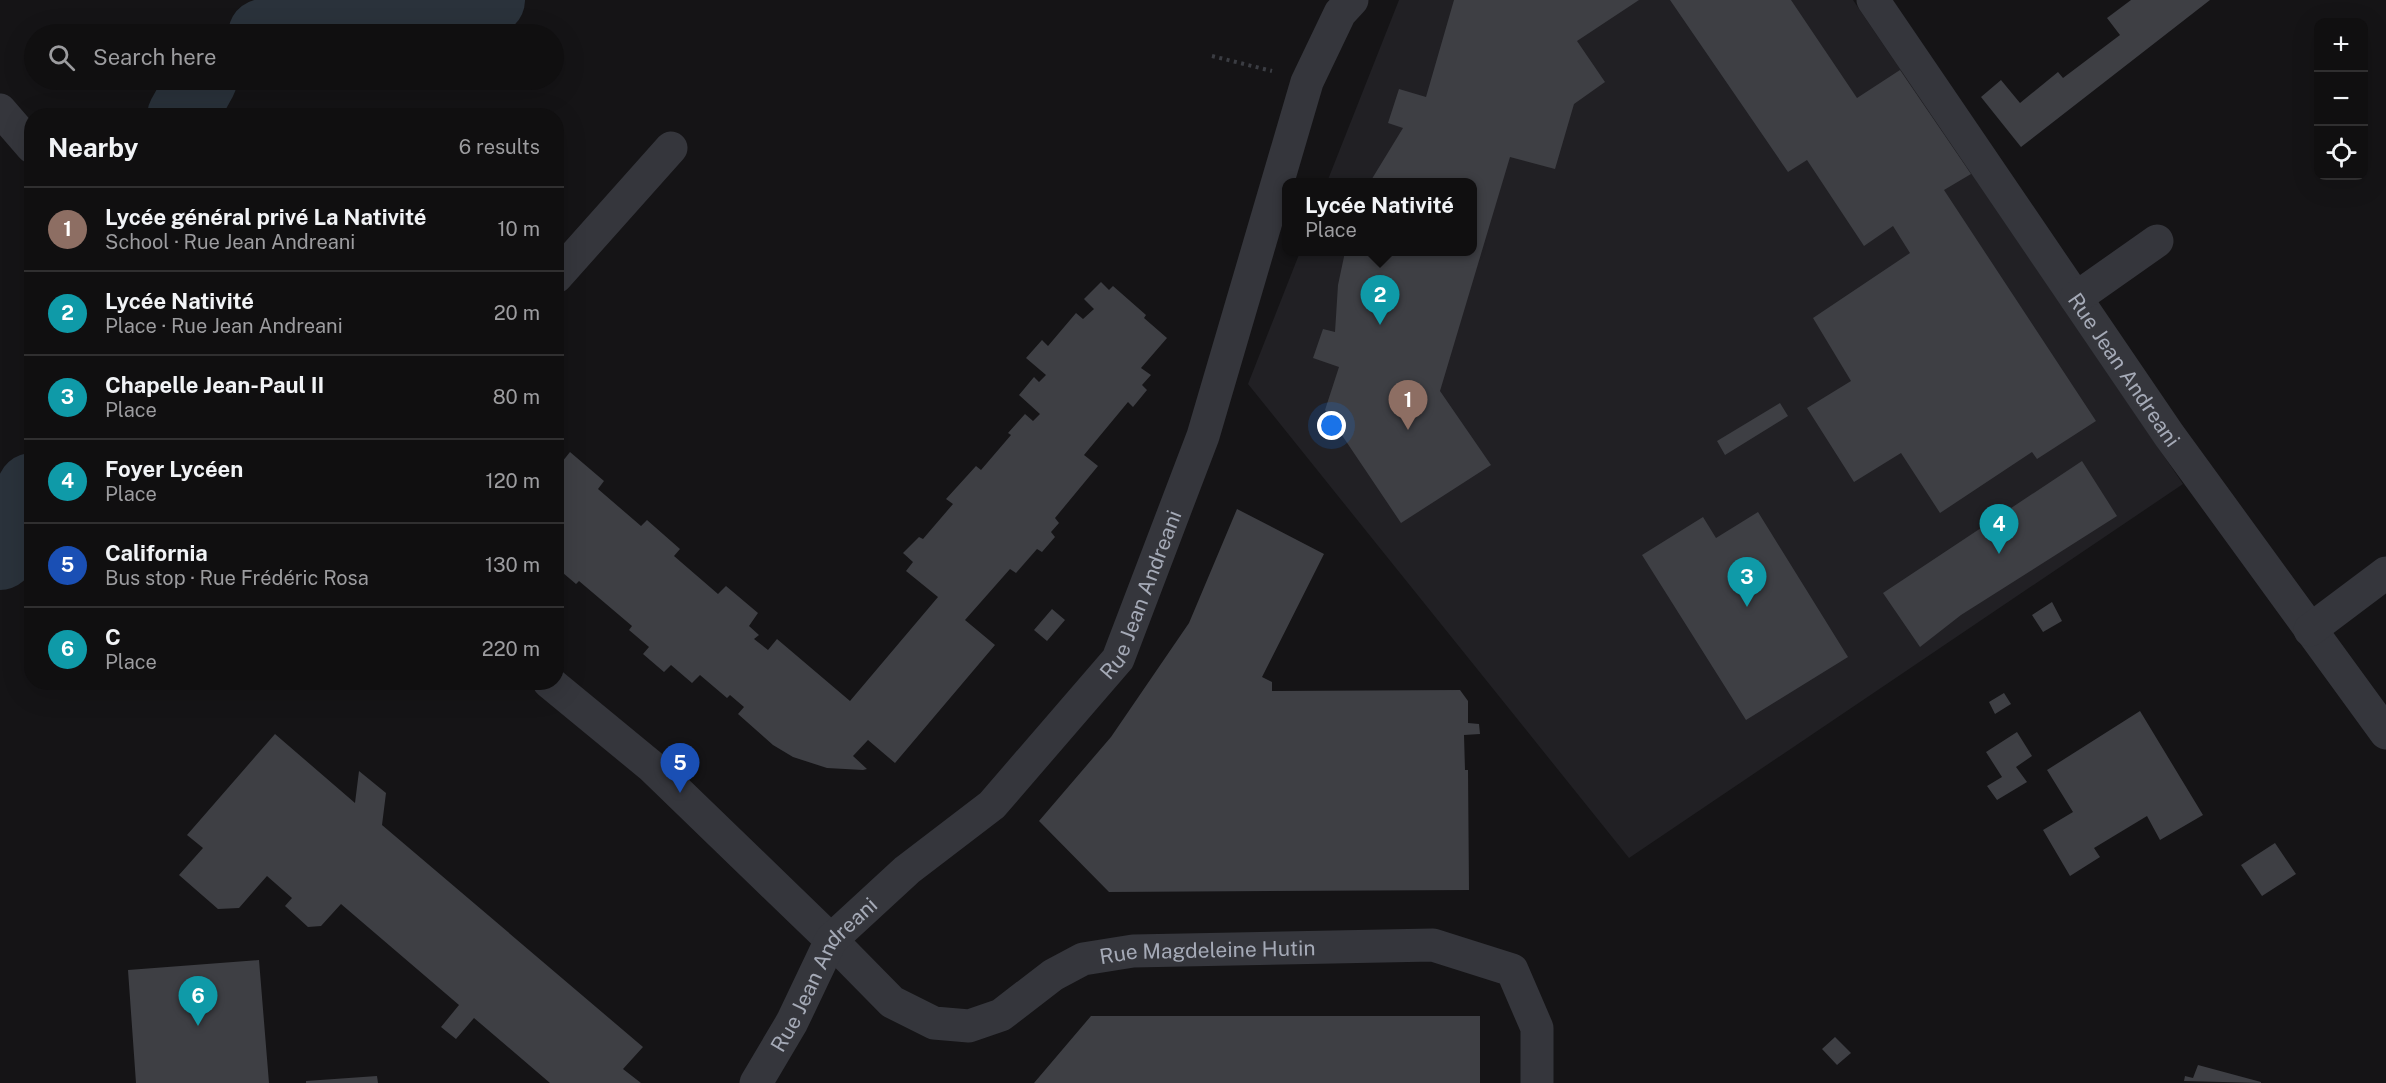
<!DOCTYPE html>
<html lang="en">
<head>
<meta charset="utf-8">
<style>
	:root { --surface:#100f10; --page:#191819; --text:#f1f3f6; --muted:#9c9c9f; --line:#302f30; --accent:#fbc227 }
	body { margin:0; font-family:"Public Sans",sans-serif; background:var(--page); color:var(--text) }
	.controls { position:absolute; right:18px; top:18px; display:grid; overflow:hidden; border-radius:12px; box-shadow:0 6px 24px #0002 }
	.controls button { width:54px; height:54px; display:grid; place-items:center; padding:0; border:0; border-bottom:2px solid var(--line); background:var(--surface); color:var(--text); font:30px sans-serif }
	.you { position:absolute; left:1332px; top:426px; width:21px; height:21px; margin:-15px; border:4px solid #fff; border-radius:50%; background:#1a73e8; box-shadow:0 0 0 9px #1a73e833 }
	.badge { display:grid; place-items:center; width:39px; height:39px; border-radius:50%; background:var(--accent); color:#fff; font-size:20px; font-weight:700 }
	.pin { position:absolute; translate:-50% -50px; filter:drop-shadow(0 2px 3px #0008) }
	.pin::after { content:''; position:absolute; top:32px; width:21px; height:18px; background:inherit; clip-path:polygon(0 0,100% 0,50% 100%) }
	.popup { position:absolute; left:1282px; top:178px; width:195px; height:78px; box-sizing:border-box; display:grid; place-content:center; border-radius:12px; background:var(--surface); filter:drop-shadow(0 2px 4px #0005); font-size:20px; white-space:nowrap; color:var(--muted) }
	.popup b { font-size:22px; color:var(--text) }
	.popup::after { content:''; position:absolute; left:50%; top:100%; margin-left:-12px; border:12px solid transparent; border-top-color:var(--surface) }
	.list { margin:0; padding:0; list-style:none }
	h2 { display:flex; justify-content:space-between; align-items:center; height:78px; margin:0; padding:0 24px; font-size:26px }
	h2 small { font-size:20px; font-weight:400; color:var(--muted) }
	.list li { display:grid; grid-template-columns:39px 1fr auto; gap:18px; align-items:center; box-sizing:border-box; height:84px; padding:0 24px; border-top:2px solid var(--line) }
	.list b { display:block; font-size:22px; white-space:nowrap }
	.list p { margin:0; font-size:20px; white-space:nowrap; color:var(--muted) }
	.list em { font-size:20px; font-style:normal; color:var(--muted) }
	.icon { flex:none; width:33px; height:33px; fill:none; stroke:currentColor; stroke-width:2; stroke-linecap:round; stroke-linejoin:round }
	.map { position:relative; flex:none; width:2386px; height:1083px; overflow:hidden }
	.search { position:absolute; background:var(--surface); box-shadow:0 6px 24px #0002; left:24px; top:24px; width:540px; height:66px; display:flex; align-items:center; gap:15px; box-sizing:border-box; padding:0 21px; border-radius:33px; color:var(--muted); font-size:22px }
	.panel { position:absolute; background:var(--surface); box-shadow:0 6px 24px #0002; left:24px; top:108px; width:540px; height:582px; border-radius:24px }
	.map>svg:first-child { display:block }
	.built { fill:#212024 }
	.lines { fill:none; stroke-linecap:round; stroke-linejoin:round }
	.river { stroke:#2a323b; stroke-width:70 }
	.building { fill:#3e3f44 }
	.path { stroke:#3b3d43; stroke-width:4; stroke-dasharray:3 4.5; stroke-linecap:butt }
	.minor { stroke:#35363c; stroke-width:33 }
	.labels { text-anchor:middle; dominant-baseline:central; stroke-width:4.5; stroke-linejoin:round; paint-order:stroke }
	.street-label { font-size:21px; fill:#a5aab7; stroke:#100f11 }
</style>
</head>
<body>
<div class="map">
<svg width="2386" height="1083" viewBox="0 0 2386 1083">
	<rect width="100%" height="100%" fill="#151416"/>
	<!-- built -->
	<path class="built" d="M1399,0H1853L2183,484L1629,858L1248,384L1300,252H1473V182H1327Z"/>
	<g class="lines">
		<!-- river -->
		<path class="river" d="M263,34L317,20L464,10L490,0
			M182,116L202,80
			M0,555L32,488"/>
	</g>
	<!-- building -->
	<path class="building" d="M1454,0H1639L1577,41L1605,82L1574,104L1555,169L1510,157L1440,391L1491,465L1401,523L1325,410L1339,367L1313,358L1323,329L1335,332L1338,285L1345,252H1473V182H1370L1403,128L1388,123L1399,89L1426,97Z
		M1670,0H1791L1857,98L1900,70L1971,174L1944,190L2096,421L2037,459L2032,452L1940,513L1901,453L1854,482L1807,408L1851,381L1813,318L1910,253L1893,226L1864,246L1807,160L1788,172Z
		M2131,0H2210L2021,147L1981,97L2001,80L2020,103L2058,72L2063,78L2120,35L2107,18Z
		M1101,282L1109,290L1113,286L1146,315L1144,318L1167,338L1141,368L1151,375L1142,385L1147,390L1133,407L1128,402L1084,455L1098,466L1055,518L1059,523L1051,532L1055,537L1042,552L1037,549L1016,573L1010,569L965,620L995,645L895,763L868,740L853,756L867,769L863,770L827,768L793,757L773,745L738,714L744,707L730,695L727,698L700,675L692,683L671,665L664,672L643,654L649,647L629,630L632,626L579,581L576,584L556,567V458L562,462L570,452L604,481L598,489L641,526L647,520L680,549L674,556L718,594L726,586L758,613L749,626L759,635L754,639L768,650L777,639L850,701L938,597L906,571L913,562L903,553L919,537L923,539L953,504L946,499L976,466L981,470L1011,435L1008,433L1025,414L1033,421L1040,414L1019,395L1034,377L1039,382L1046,375L1026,358L1042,340L1048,346L1076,313L1083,319L1094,309L1084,299Z
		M1780,403L1788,416L1725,455L1717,441Z
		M2082,461L2117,516L1961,615L1920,647L1883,593Z
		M1237,509L1324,554L1262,677L1272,682V691L1460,690L1468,701V723L1479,724L1480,734L1464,735L1465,770H1468L1469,890L1109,892L1039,821L1111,737L1189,623Z
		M1758,512L1848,657L1746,720L1642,555L1703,517L1716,538Z
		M2052,602L2062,621L2043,632L2032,615Z
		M1052,609L1065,620L1047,641L1034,630Z
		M2004,693L2011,704L1995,714L1989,702Z
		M2140,711L2203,815L2160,840L2147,816L2094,848L2100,857L2070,876L2043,830L2073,812L2047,770Z
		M2017,732L2032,756L2016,767L2027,782L1997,800L1987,786L2002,777L1986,752Z
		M275,734L355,803L359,771L386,793L382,825L643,1047L623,1069L641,1083H550L474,1018L456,1039L441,1027L459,1005L341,904L321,926L308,927L285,906L292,898L267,876L239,908L218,909L179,875L203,848L187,835Z
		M2275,843L2296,874L2262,896L2241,865Z
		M259,960L269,1083H136L128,970Z
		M1091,1016H1480V1083H1034Z
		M1835,1037L1851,1053L1837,1065L1822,1049Z
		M2198,1065L2261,1082V1083L2184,1081L2185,1076L2193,1078Z
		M377,1076L378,1083H306V1081Z"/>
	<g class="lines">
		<!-- path -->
		<path class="path" d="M1212,56L1272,71"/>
		<!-- minor -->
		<g class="minor">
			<path id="s1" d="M1873,0L2169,435L2386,733"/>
			<path d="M0,110L32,147"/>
			<path d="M556,277L671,148"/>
			<path d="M2076,298L2157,241"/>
			<path d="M2310,630L2386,573"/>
			<path id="s2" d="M549,682L651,766L831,940L892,1002L934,1023L969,1026L1001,1015L1053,975L1083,959L1133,951L1433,945L1512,970L1537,1028V1083"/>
			<path id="s3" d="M756,1083L792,1022L831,940L907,870L992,805L1118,659L1203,436L1307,82L1340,13L1352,0"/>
		</g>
	</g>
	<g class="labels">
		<!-- street labels -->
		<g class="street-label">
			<text stroke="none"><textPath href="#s1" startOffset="447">Rue Jean Andreani</textPath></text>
			<text stroke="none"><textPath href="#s3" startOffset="633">Rue Jean Andreani</textPath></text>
			<text stroke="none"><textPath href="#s2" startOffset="810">Rue Magdeleine Hutin</textPath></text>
			<text stroke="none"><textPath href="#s3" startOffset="129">Rue Jean Andreani</textPath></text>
		</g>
	</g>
</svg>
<div class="controls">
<button>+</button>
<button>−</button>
<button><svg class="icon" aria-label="locate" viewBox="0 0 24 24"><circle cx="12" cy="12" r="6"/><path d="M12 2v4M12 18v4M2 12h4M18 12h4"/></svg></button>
</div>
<div class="you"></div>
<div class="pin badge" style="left:1408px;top:430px;background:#8d6e63">1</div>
<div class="pin badge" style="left:1380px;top:325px;background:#0f9aa8">2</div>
<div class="popup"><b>Lycée Nativité</b>Place</div>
<div class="pin badge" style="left:1747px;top:607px;background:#0f9aa8">3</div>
<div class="pin badge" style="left:1999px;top:554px;background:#0f9aa8">4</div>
<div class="pin badge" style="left:680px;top:793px;background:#1a4fb4">5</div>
<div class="pin badge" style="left:198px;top:1026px;background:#0f9aa8">6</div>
<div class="search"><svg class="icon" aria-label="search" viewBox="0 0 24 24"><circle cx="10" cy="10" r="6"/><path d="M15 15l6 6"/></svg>Search here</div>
<section class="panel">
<h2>Nearby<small>6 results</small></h2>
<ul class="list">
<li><span class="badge" style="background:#8d6e63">1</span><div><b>Lycée général privé La Nativité</b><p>School · Rue Jean Andreani</p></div><em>10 m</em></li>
<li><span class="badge" style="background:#0f9aa8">2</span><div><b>Lycée Nativité</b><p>Place · Rue Jean Andreani</p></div><em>20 m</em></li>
<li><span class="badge" style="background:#0f9aa8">3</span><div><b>Chapelle Jean-Paul II</b><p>Place</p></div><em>80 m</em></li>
<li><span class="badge" style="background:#0f9aa8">4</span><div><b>Foyer Lycéen</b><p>Place</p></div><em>120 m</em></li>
<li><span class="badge" style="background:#1a4fb4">5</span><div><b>California</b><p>Bus stop · Rue Frédéric Rosa</p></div><em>130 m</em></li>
<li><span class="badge" style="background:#0f9aa8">6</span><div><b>C</b><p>Place</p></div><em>220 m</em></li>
</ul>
</section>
</div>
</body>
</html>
